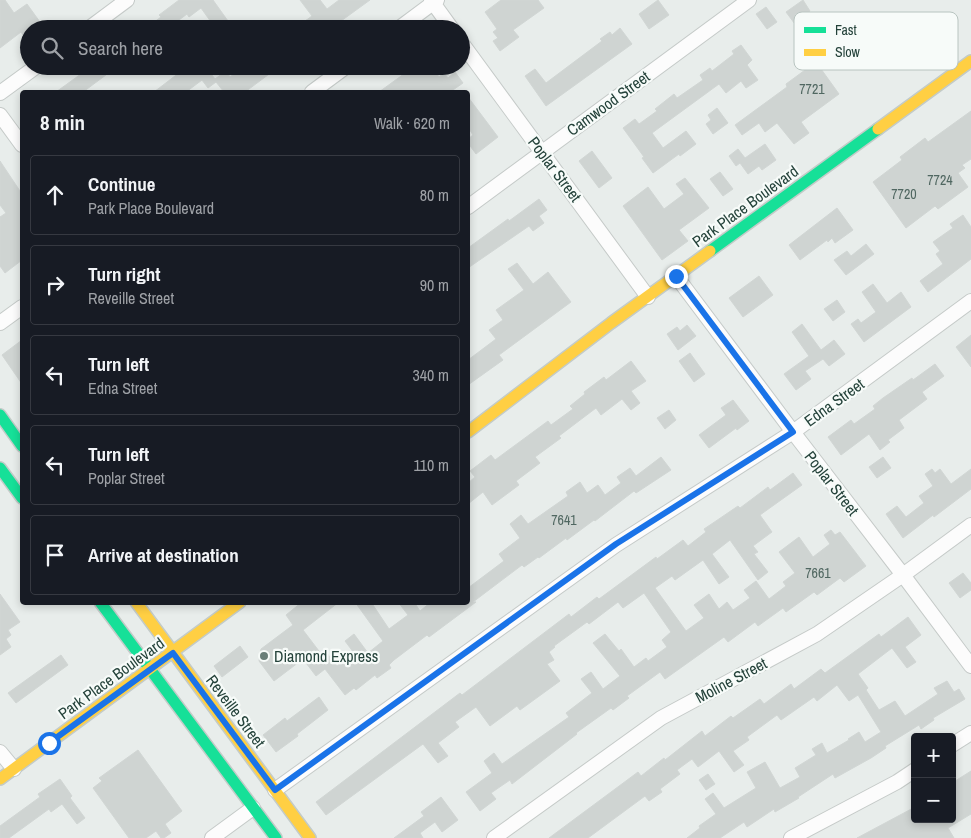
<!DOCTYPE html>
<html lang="en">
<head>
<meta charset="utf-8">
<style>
	:root { --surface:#171b24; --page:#20242c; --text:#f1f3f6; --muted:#9ea1a6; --line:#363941 }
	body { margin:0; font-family:"Archivo Narrow",sans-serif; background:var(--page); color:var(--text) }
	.controls { position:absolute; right:15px; bottom:15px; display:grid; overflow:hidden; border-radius:5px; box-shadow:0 2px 8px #0003 }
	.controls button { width:45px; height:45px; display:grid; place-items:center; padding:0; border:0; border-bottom:1px solid var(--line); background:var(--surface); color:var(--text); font:25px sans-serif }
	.stop { position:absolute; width:15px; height:15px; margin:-11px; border:4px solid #1a73e8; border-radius:50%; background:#fff }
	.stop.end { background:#1a73e8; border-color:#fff; box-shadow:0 1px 5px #0008 }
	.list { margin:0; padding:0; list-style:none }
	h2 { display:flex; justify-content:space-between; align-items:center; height:65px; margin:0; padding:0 20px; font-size:21px }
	h2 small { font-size:16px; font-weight:400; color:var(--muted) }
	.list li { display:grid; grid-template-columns:32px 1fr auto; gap:15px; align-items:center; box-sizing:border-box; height:80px; margin:0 10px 10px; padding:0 10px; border:1px solid var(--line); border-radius:5px }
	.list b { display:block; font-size:19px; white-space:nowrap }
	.list p { margin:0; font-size:16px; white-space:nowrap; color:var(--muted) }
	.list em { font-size:16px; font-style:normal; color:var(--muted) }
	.icon { flex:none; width:28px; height:28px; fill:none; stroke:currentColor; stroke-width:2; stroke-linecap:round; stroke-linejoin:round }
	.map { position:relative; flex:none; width:971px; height:838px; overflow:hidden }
	.search { position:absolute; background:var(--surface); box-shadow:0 2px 8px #0003; left:20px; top:20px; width:450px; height:55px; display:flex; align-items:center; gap:12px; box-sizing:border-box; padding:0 18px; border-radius:28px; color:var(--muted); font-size:19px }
	.panel { position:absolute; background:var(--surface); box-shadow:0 2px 8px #0003; left:20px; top:90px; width:450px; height:515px; border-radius:5px }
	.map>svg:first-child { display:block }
	.building { fill:#cfd4d2; stroke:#d1d6d4 }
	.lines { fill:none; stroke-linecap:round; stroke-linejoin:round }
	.street-casing { stroke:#c5cac8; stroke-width:16 }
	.fast-casing { stroke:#c3cbc8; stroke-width:14 }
	.slow-casing { stroke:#c3cbc8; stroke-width:14 }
	.street { stroke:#fcfcfc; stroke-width:14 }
	.fast { stroke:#16e098; stroke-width:11 }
	.slow { stroke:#ffcf43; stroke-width:11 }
	.route { stroke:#1a73e8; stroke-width:6 }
	.poi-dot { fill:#697e78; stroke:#f7fbf9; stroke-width:2 }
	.labels { text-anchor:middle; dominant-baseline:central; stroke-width:4.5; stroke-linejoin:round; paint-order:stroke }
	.number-label { font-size:14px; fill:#506761 }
	.street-label { font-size:16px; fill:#24423a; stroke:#f7fbf9 }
	.poi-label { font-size:16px; fill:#24423a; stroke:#f7fbf9; text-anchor:start }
	.key { fill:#f7fbf9; stroke:#b8c4c0; stroke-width:1 }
	.key-label { font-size:14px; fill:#24423a }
</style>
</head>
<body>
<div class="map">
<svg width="971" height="838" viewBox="0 0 971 838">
	<rect width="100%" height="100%" fill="#e8edeb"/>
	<!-- building -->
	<path class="building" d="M0,0H5L14,13L27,4L40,22L31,29H29V31L23,35L21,32L0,48Z
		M179,0H213L228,21L216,29L201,8L189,17L187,14L167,29H145L161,17L159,15Z
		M300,0H320L327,9L339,0H370L330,29H294L312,16Z
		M501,0H538L544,8L513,30L519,37L500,51L493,41L498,38L493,32L497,29L485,12Z
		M658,0L669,15L649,29L639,14Z
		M803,0L810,11L804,16L813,28L803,35L786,12Z
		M766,7L777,22L767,29L756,14Z
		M620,28L632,44L546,106L525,76L535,69L546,83L602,41L600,39L610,32L612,35Z
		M741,45L752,60L747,65L758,80L746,88L741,81L726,93L719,84L652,133L663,148L686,131L696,144L680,156L679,154L653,173L642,158L644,157L623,128L635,119L639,124L657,111L655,109L674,94L677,98L703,80L700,75L710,68L712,71L734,54L732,51Z
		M816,62L839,94L801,122L809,133L794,144L777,123L765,132L759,123L742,135L735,125L787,87L786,84Z
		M92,66H118L83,92H56Z
		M188,66L194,75L205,66L215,79L226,71L230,77L238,71L241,75L252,66H280L245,92H224L216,82L208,88L202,80L186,92H154Z
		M405,66H431L439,77L444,73L448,78L455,72L463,83L450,92H379L408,71Z
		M468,97L498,137L476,154L468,143V139L473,135L468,127Z
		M717,108L728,123L713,134L706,124L711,120L708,115Z
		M971,111V159L962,165L965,168L958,173L968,187L938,209L935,206L906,228L873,182L902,160L900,157L925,138L928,142Z
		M765,144L776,160L762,170L759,166L748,174L740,163L736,166L729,156L738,149L745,158Z
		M592,151L612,178L599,188L579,161Z
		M0,161L22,194V260L5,273L0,266V217L6,213L0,205Z
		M720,172L733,189L723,196L710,179Z
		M685,178L709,208L679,230L688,241L662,260L623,206L648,187L664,209L684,194L676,184Z
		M539,199L547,210L539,216L544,223L533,231L529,226L468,268V248L508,219L509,221Z
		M837,208L853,230L835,243L832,238L828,242L827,240L800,260L789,245Z
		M963,215L971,227V259L928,292L920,281L943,264L936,254L940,251L933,242L953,228L950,224Z
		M866,244L874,254L846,275L834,260L847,251L851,256Z
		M517,263L533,284L548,272L571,302L499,355L503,360L468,385V360L496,339L489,330L503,320L496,310L524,290L508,269Z
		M759,276L773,295L743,317L729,298Z
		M873,284L887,303L901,292L911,307L864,342L851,324L858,319L861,323L876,312L862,292Z
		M837,300L845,312L833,321L824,309Z
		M802,324L821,350L834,340L845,354L829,366L823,359L805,371L811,379L796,390L784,374L809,356L792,332Z
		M687,325L696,336L678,350L667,334L677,327L680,331Z
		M971,335V367L956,347Z
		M22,340V384L2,355Z
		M690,353L705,374L694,382L679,361Z
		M631,361L646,381L631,391L640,403L631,410L622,399L601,415L596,408L559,436L561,438L535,457L540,463L516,481L519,485L492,505L483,492L468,504V483L475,477L470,471L491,455L495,460L548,421L551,425L573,409L570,406L585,394L584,392L604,377L606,380Z
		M935,364L944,376L922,392L927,399L899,420L904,428L888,440L890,442L880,450L869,434L841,455L828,437L851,420L854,424L875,409L873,406L883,398L912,378L913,380Z
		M733,400L749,421L737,430L736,428L709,448L699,435L726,415L721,408Z
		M669,410L676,420L665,429L657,418Z
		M661,457L671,470L636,493L634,491L595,521L594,520L567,540L566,538L539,558L538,557L524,567L522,565L473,602H476L429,637L427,635L394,660L389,665L391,668L377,678L375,675L356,690L354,688L345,695L325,669L316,676L303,659L274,681L259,661L261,649L293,625L286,615L302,602H339L303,630L322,655L326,652L337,666L354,653L345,641L354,634L368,653L383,641L355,602H371L389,629L408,615L398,602H414L420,611L431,602H468V588L504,561L499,554L520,538L510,524L521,515L528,524L568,496L566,492L580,482L587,493L598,485L605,495L621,483L617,477L630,468L636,476Z
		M883,457L891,468L877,478L869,467Z
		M932,469L935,473L940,469L951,484L971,469V489L934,517L933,515L903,538L886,514L897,506L906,517L924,503L919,496L933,486L925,474Z
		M793,473L802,485L760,515L772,532L753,546L758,552L754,554L768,572L758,580L730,540L712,554L729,577L719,584L703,560L675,580L672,576L655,588L686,631L704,618L694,605L709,594L719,609L727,602L733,610L750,598L744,590L756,581L769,599L786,586L783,582L795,573L779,552L799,537L813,557L830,544L824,535L831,530L835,535L840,532L866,566L844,582L840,578L817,595L814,592L786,612L783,608L758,626L755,622L728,642L724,637L665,679L660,672L627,696L629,698L613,710L611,708L576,733L577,734L512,784L510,780L491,793L496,799L480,811L466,792L492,773L484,761L494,753L502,764L569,717L566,713L592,693L581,679L591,672L603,689L620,676L593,643L605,634L619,651L621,649L634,667L646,658L648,661L667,647L662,640L671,632L644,593L623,608L618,602L589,624L587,622L554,646L555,647L549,652L554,660L547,664L560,681L520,710L517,706L490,726L476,707L455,722L459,727L438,743L448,756L438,763L423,744L326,815L316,802L460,693L462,695L569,614L571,617L597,597L599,599L656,557L657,559L683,540L688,546L706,532L704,529L713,523L738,506L740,508L768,487L770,490Z
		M963,573L971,583V590L960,598L949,583Z
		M0,594L20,622L8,630L11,635L6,639L11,647L0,655Z
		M908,617L921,635L905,647L916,662L907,668L892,648L858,674L868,688L866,690L879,710L895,701L905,716L938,694L934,688L947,681L954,692L959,689L965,699L933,718L934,720L921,729L919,725L885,746L886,748L871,758L835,778L833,774L798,797L799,798L775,812L774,809L747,827L744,822L720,838H687L700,828L699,826L716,814L705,799L713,793L724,808L756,788L747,772L765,762L780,788L800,777L795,768L816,755L812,749L822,743L827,753L849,740L848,739L859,732L865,742L881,732L858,695L849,701L837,685L817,701L814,697L781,720L777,715L747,737L749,740L733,751L744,765L734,772L719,751L698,767L692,759L677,770L680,774L660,789L662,792L649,801L645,796L588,838H549L638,772L641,776L664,758L665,760L702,731L705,736L731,716L733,718L760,699L764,704L791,684L794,689L821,669L825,673L879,634L881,637Z
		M240,646L248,657L222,677L214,666Z
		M61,655L68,665L16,703L8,693Z
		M319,697L328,710L297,734L298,736L276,752L263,735L285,718L287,721Z
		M138,750L182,811L165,824L171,833L164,838H161L156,831L146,838H129L93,788L102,781L99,778Z
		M971,771V814L948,828L954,838H857L915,807V819H952V783Z
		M708,774L715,784L706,790L699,780Z
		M60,779L72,796L70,798L85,818L77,824L62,804L51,812L49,809L9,838H0V826L40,797L38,794Z
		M441,797L458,820L442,832L435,822L420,833L423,838H394L424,816L421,812Z"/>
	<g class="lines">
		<!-- street casing -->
		<g class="street-casing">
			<path id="street" d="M431,0L452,29
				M88,29L127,0
				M398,29L437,0
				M461,42L648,297
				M312,92L347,66
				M0,93L37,66
				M0,115L22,145
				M468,207L749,0
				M676,276L793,432L903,575L971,666
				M0,323L22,307
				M952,745L971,733
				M0,752L14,769
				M275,790L616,545L793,432L971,301
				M212,838L253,808
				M494,838L661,718L817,634L903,575L971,525
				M791,838L897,782L915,770"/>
		</g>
		<!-- fast casing -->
		<g class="fast-casing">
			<path id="fast" d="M710,251L878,129
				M0,415L22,446
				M0,468L22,498
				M100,602L276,838"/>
		</g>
		<!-- slow casing -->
		<g class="slow-casing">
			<path id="slow" d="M878,129L971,61
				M468,432L611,323L710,251
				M136,602L310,838
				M0,779L240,602"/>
		</g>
		<!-- street -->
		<use href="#street" class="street"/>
		<!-- fast -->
		<use href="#fast" class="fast"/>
		<!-- slow -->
		<use href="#slow" class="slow"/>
	</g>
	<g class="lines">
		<!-- route -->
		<path class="route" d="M49,743L173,653L275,790L616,544L793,432L676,276"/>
	</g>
	<!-- markers -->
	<circle class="poi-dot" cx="264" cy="656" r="5"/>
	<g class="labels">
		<!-- number labels -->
		<g class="number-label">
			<text x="812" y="89">7721</text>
			<text x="940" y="180">7724</text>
			<text x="904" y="194">7720</text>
			<text x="564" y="520">7641</text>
			<text x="818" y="573">7661</text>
		</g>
		<!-- street labels -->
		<g class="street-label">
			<text transform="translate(608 103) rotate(-36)">Camwood Street</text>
			<text transform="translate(555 169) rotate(53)">Poplar Street</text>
			<text transform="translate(745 206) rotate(-36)">Park Place Boulevard</text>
			<text transform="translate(834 402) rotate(-36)">Edna Street</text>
			<text transform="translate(832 483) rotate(52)">Poplar Street</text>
			<text transform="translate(111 678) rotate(-36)">Park Place Boulevard</text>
			<text transform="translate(731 680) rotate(-28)">Moline Street</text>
			<text transform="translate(236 711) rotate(53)">Reveille Street</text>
		</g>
		<!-- poi labels -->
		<g class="poi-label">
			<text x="274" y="656">Diamond Express</text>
		</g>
	</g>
	<!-- legend -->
	<rect x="794" y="12" width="164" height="58" rx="8" class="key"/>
	<rect x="804" y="27" width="22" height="6" fill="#16e098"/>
	<rect x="804" y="49" width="22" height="7" fill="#ffcf43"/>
	<g class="key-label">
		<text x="835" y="35">Fast</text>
		<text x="835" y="57">Slow</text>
	</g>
</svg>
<div class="controls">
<button>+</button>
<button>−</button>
</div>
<div class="stop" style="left:49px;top:743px"></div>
<div class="stop end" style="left:676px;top:276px"></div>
<div class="search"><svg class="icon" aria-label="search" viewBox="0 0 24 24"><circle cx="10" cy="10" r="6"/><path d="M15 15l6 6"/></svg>Search here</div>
<section class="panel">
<h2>8 min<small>Walk · 620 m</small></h2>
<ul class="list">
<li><svg class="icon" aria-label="ahead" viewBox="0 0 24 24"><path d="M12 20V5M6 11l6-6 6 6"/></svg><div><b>Continue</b><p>Park Place Boulevard</p></div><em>80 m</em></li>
<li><svg class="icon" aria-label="right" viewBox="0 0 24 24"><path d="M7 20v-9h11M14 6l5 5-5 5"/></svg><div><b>Turn right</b><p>Reveille Street</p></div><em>90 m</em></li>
<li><svg class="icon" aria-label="left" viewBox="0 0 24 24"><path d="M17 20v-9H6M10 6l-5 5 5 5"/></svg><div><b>Turn left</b><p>Edna Street</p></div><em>340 m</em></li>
<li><svg class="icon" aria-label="left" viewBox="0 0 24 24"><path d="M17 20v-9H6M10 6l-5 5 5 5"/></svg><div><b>Turn left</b><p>Poplar Street</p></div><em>110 m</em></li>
<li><svg class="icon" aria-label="arrive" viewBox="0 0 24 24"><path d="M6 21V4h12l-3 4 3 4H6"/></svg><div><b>Arrive at destination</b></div></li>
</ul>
</section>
</div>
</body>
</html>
